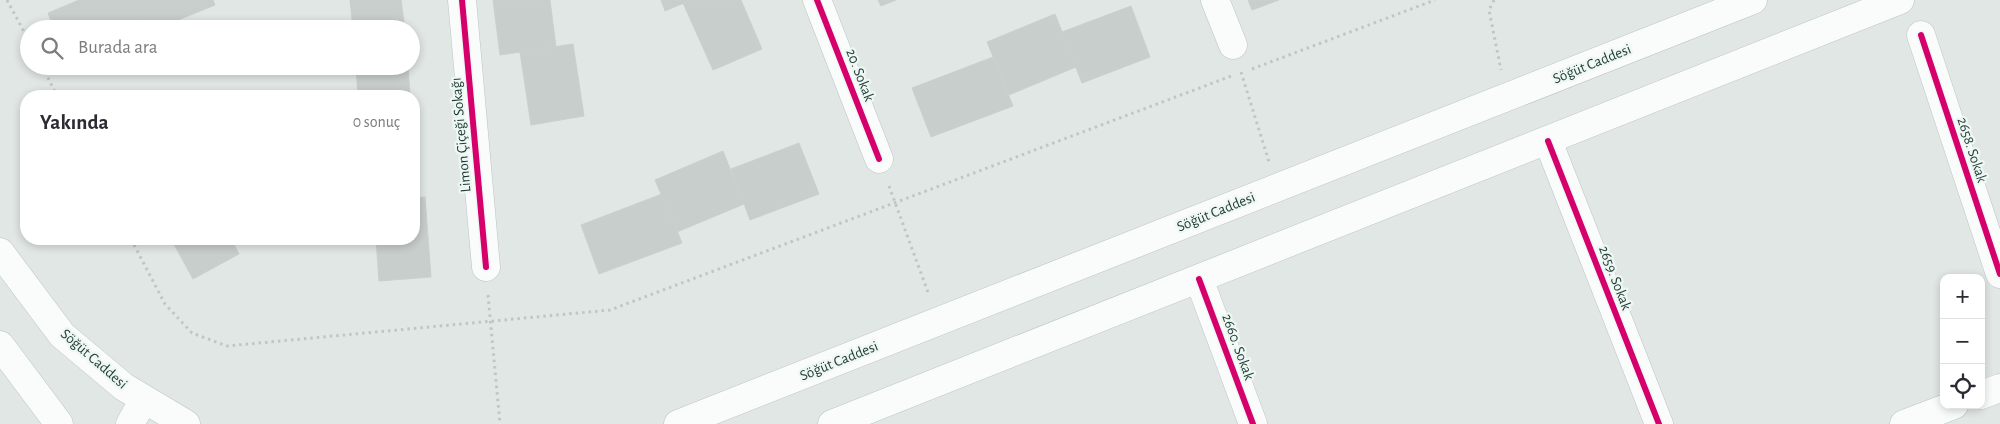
<!DOCTYPE html>
<html lang="tr">
<head>
<meta charset="utf-8">
<style>
	:root { --surface:#fff; --page:#f7f7f7; --text:#2b2b33; --muted:#7c7c81; --line:#e1e1e2 }
	body { margin:0; font-family:"Alegreya Sans",sans-serif; background:var(--page); color:var(--text) }
	.controls { position:absolute; right:15px; bottom:15px; display:grid; overflow:hidden; border-radius:10px; box-shadow:0 2px 8px #0003 }
	.controls button { width:45px; height:45px; display:grid; place-items:center; padding:0; border:0; border-bottom:1px solid var(--line); background:var(--surface); color:var(--text); font:25px sans-serif }
	.list { margin:0; padding:0; list-style:none }
	h2 { display:flex; justify-content:space-between; align-items:center; height:65px; margin:0; padding:0 20px; font-size:21px }
	h2 small { font-size:16px; font-weight:400; color:var(--muted) }
	.icon { flex:none; width:28px; height:28px; fill:none; stroke:currentColor; stroke-width:2; stroke-linecap:round; stroke-linejoin:round }
	.map { position:relative; flex:none; width:2000px; height:424px; overflow:hidden }
	.search { position:absolute; background:var(--surface); box-shadow:0 2px 8px #0003; left:20px; top:20px; width:400px; height:55px; display:flex; align-items:center; gap:12px; box-sizing:border-box; padding:0 18px; border-radius:28px; color:var(--muted); font-size:19px }
	.panel { position:absolute; background:var(--surface); box-shadow:0 2px 8px #0003; left:20px; top:90px; width:400px; height:155px; border-radius:20px }
	.map>svg:first-child { display:block }
	.building { fill:#c8cecc; stroke:#cad0cd }
	.lines { fill:none; stroke-linecap:round; stroke-linejoin:round }
	.minor-casing { stroke:#bec4c1; stroke-width:29 }
	.secondary-casing { stroke:#bdc5c2; stroke-width:29 }
	.path { stroke:#bfc7c6; stroke-width:3; stroke-dasharray:2.5 4; stroke-linecap:butt }
	.minor { stroke:#fafbfb; stroke-width:28 }
	.secondary { stroke:#fafbfb; stroke-width:28 }
	.cycleway-casing { stroke:#eef7f3; stroke-width:9 }
	.cycleway { stroke:#d6006c; stroke-width:6 }
	.labels { text-anchor:middle; dominant-baseline:central; stroke-width:4.5; stroke-linejoin:round; paint-order:stroke }
	.street-label { font-size:15px; fill:#1f3a34; stroke:#eef7f3 }
</style>
</head>
<body>
<div class="map">
<svg width="2000" height="424" viewBox="0 0 2000 424">
	<rect width="100%" height="100%" fill="#e1e7e4"/>
	<!-- building -->
	<path class="building" d="M79,0H136L148,29H54L48,13Z
		M136,0H213L215,5L156,29H148Z
		M350,0H401L405,29H353Z
		M493,0H550L556,47L500,55Z
		M661,0H691L665,11Z
		M691,0H741L762,49L713,70L683,3Z
		M878,0H896L881,6Z
		M1248,0H1279L1252,10Z
		M1131,6L1150,57L1082,83L1062,32Z
		M1055,14L1076,67L1009,95L987,42Z
		M573,44L584,116L531,125L520,52Z
		M993,57L1013,106L931,137L912,88Z
		M356,66H408L410,96H358Z
		M799,143L819,194L750,220L731,169Z
		M723,151L744,204L677,232L655,180Z
		M662,194L682,243L599,274L581,225Z
		M425,197L431,277L379,281L376,239H414V198Z
		M171,239H231L239,254L193,279Z"/>
	<g class="lines">
		<!-- minor casing -->
		<g class="minor-casing">
			<path id="minor" d="M462,0L486,267
				M817,0L879,159
				M1215,0L1233,45
				M1921,35L2000,274
				M1548,141L1659,424
				M1199,279L1253,424
				M1981,395L2000,388
				M1904,424L1954,405"/>
		</g>
		<!-- secondary casing -->
		<g class="secondary-casing">
			<path id="secondary" d="M0,252L62,335L124,387L186,424
				M0,345L59,424
				M130,424L144,399
				M678,424L1753,0
				M832,424L1900,0"/>
		</g>
		<!-- path -->
		<path class="path" d="M7,0L29,41
			M1494,0L1489,10L1501,70
			M42,66L57,96
			M1252,69L1435,0
			M1241,72L1269,162
			M889,186L929,295
			M131,239L165,304L192,333L227,346L610,310L1234,75
			M488,295L500,424"/>
		<!-- minor -->
		<use href="#minor" class="minor"/>
		<!-- secondary -->
		<use href="#secondary" class="secondary"/>
		<!-- cycleway casing -->
		<g class="cycleway-casing">
			<path id="cycleway" d="M462,0L486,267
				M817,0L879,159
				M1921,35L2000,274
				M1548,141L1659,424
				M1199,279L1253,424"/>
		</g>
		<!-- cycleway -->
		<use href="#cycleway" class="cycleway"/>
	</g>
	<g class="labels">
		<!-- street labels -->
		<g class="street-label">
			<text transform="translate(1592 64) rotate(-22)">Söğüt Caddesi</text>
			<text transform="translate(860 75) rotate(69)">20. Sokak</text>
			<text transform="translate(461 135) rotate(-95)">Limon Çiçeği Sokağı</text>
			<text transform="translate(1972 150) rotate(72)">2658. Sokak</text>
			<text transform="translate(1216 212) rotate(-22)">Söğüt Caddesi</text>
			<text transform="translate(1615 278) rotate(69)">2659. Sokak</text>
			<text transform="translate(1238 347) rotate(70)">2660. Sokak</text>
			<text transform="translate(94 359) rotate(41)">Söğüt Caddesi</text>
			<text transform="translate(839 361) rotate(-22)">Söğüt Caddesi</text>
		</g>
	</g>
</svg>
<div class="controls">
<button>+</button>
<button>−</button>
<button><svg class="icon" aria-label="locate" viewBox="0 0 24 24"><circle cx="12" cy="12" r="6"/><path d="M12 2v4M12 18v4M2 12h4M18 12h4"/></svg></button>
</div>
<div class="search"><svg class="icon" aria-label="search" viewBox="0 0 24 24"><circle cx="10" cy="10" r="6"/><path d="M15 15l6 6"/></svg>Burada ara</div>
<section class="panel">
<h2>Yakında<small>0 sonuç</small></h2>
<ul class="list">
</ul>
</section>
</div>
</body>
</html>
